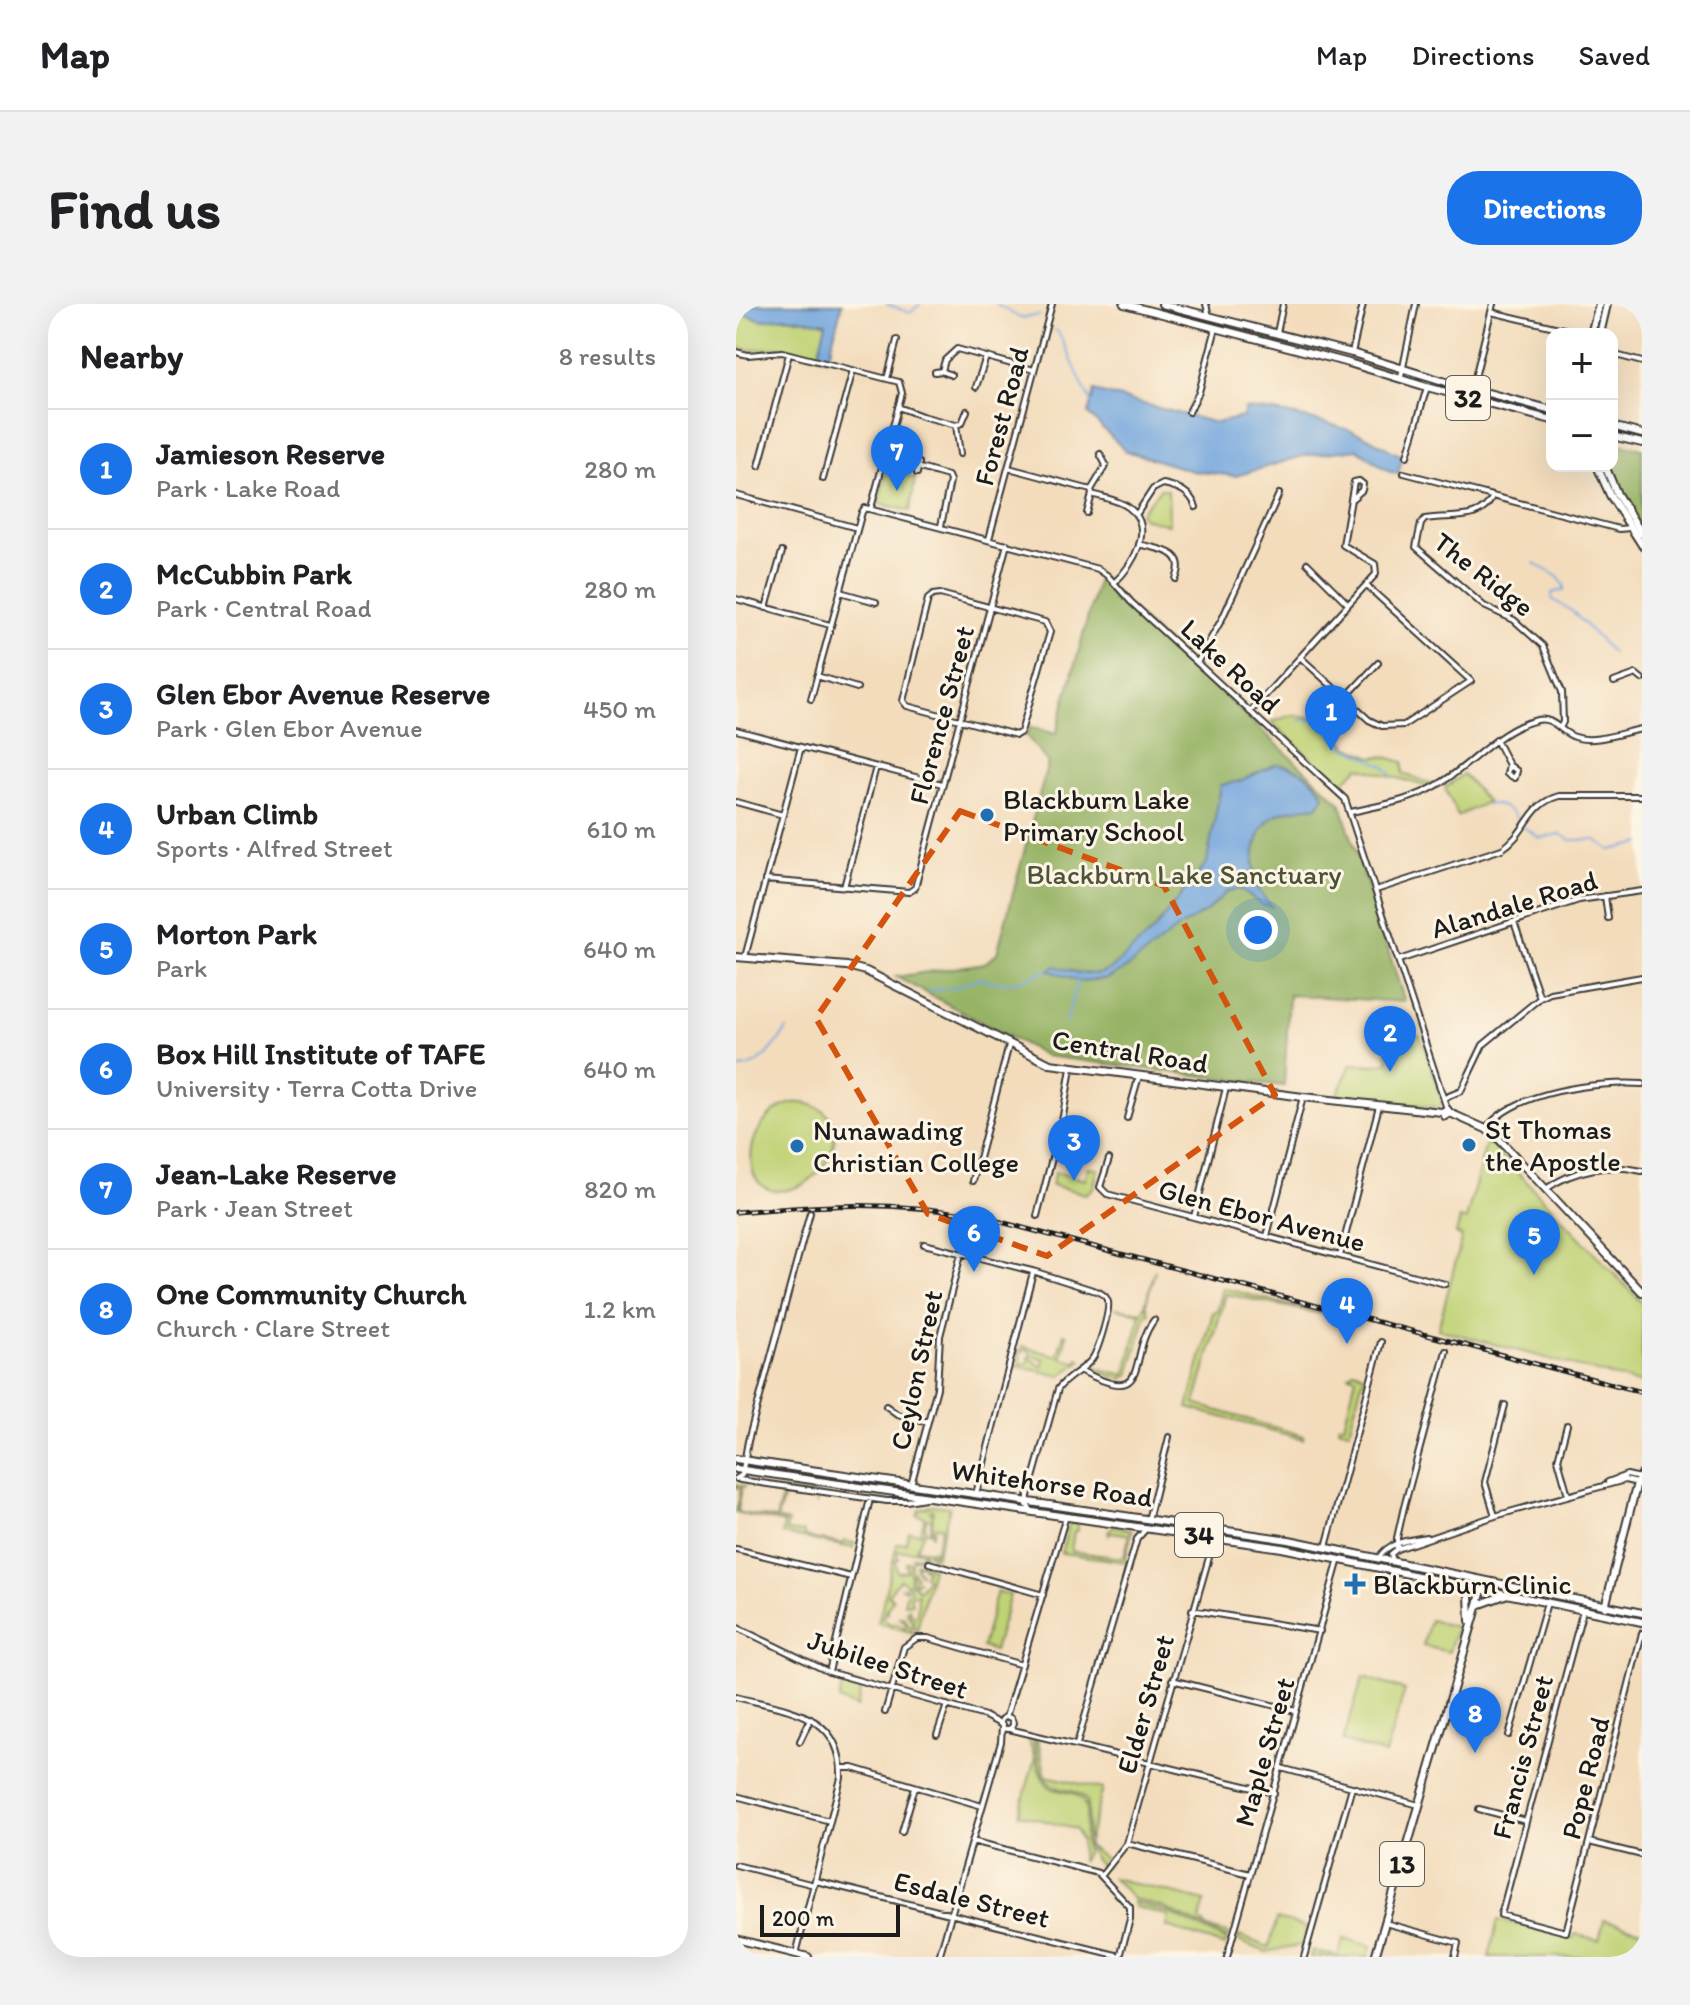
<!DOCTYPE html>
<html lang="en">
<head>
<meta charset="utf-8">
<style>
	:root { --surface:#fff; --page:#f2f2f2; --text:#202124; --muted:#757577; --line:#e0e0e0; --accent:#1a73e8 }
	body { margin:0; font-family:Itim,sans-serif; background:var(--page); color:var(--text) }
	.controls { position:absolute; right:24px; top:24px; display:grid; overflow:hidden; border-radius:16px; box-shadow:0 8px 32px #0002 }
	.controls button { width:72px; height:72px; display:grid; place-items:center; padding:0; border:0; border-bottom:2px solid var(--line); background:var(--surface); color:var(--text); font:40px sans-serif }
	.scale { position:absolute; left:24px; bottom:20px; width:140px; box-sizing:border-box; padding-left:8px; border:4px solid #1c1c1c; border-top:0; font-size:22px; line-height:28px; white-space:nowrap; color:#1c1c1c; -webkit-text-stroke:6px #fcf5e5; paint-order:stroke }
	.you { position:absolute; left:522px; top:626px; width:28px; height:28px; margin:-20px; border:6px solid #fff; border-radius:50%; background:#1a73e8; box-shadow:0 0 0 12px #1a73e833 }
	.badge { display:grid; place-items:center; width:52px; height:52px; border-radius:50%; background:var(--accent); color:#fff; font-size:26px; font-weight:700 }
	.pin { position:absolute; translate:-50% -66px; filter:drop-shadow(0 2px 4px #0008) }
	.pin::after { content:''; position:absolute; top:42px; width:28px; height:24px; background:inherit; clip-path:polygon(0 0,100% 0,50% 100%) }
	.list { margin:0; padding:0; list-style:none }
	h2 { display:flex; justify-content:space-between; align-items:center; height:104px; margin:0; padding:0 32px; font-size:34px }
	h2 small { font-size:26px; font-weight:400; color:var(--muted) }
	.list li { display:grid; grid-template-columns:52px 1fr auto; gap:24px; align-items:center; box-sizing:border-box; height:120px; padding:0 32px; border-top:2px solid var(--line) }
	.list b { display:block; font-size:30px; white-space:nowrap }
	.list p { margin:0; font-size:26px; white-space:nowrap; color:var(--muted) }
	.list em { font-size:26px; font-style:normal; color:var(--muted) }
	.map { position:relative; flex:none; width:906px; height:1653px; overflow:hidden; border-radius:32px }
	header { display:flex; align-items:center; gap:48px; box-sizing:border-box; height:112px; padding:0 40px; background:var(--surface); border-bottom:2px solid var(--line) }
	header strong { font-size:38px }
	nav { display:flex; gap:44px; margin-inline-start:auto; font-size:28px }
	.intro { display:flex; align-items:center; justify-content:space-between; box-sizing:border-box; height:192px; padding:0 48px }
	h1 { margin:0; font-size:56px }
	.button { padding:20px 36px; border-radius:32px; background:var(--accent); color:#fff; font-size:28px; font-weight:700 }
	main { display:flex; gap:48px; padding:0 48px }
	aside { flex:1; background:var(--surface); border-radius:32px; box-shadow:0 8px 32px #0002 }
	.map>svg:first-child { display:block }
	.green { fill:#bfd275; stroke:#6e7748; stroke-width:2 }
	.forest { fill:#97b466; stroke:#5a6841; stroke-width:2 }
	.water { fill:#71a4dd; stroke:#46607c; stroke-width:2 }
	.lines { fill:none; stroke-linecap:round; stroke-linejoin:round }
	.stream { stroke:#71a4dd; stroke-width:2 }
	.street-casing { stroke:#3c3934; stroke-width:8 }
	.secondary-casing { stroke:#3c3934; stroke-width:10 }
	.primary-casing { stroke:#3c3934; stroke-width:10 }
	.street { stroke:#fff; stroke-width:4 }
	.secondary { stroke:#fff; stroke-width:6 }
	.primary { stroke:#fff; stroke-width:6 }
	.rail-casing { stroke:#1c1c1c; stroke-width:5 }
	.rail { stroke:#fcf5e5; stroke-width:2; stroke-dasharray:6; stroke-linecap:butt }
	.marked { fill:none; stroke:#d4530e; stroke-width:6; stroke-dasharray:16 10; stroke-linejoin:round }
	.poi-dot { fill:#1f6fb2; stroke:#fcf5e5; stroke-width:3 }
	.labels { text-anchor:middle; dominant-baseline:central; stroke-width:6; stroke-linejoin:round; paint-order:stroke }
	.shield { fill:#fcf5e5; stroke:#5f5d58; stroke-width:2 }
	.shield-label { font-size:26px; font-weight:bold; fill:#1c1c1c }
	.street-label { font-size:28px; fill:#1c1c1c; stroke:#fcf5e5 }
	.poi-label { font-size:28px; fill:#1c1c1c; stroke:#fcf5e5; text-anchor:start }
	.park-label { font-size:28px; fill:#4d5337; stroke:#fcf5e5 }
</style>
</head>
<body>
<header>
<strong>Map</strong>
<nav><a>Map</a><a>Directions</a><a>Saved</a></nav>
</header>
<div class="intro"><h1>Find us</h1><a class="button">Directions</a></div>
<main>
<aside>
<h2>Nearby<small>8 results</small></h2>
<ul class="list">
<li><span class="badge">1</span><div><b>Jamieson Reserve</b><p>Park · Lake Road</p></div><em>280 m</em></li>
<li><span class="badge">2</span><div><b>McCubbin Park</b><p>Park · Central Road</p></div><em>280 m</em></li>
<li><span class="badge">3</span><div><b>Glen Ebor Avenue Reserve</b><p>Park · Glen Ebor Avenue</p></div><em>450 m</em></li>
<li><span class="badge">4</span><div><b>Urban Climb</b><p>Sports · Alfred Street</p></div><em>610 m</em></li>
<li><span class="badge">5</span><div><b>Morton Park</b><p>Park</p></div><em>640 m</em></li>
<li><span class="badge">6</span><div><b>Box Hill Institute of TAFE</b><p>University · Terra Cotta Drive</p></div><em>640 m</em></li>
<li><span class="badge">7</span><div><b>Jean-Lake Reserve</b><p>Park · Jean Street</p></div><em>820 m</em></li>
<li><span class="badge">8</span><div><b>One Community Church</b><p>Church · Clare Street</p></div><em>1.2 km</em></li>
</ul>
</aside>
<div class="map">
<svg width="906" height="1653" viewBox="0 0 906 1653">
	<rect width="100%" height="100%" fill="#fcf5e5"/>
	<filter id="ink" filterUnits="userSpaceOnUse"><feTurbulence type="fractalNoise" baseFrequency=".0125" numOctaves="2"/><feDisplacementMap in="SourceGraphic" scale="16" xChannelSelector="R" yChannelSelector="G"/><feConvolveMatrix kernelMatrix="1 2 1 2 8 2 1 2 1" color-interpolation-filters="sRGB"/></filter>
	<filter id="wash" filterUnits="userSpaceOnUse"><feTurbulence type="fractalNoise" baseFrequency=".006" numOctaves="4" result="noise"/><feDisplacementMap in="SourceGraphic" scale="32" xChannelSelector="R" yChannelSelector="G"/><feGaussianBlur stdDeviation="1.8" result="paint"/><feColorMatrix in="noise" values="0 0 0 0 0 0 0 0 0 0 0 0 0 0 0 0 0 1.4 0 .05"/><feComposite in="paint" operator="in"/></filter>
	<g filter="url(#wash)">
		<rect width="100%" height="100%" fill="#f3dcbc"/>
		<!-- green -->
		<path class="green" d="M0,8L27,16L50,13L90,19L82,52L47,43L13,46L0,43Z
			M151,167L179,174L174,207L142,199Z
			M424,185L432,186L433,221L407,214L404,209Z
			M556,411L590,415L611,442L636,453L646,452L667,458V470L697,480L692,483L623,463L604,481L536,418Z
			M727,470L751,498L722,512L709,484Z
			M684,731L706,798L703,803L600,793L615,760L639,761L653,758L651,746L654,741Z
			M56,799C80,797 104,811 98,838C95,855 82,873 66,881C0,911 0,815 56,799Z
			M751,836L906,999V1080L702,1025L726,933L720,930L724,915L730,916Z
			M352,863L362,865L358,883L350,890L315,881L319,868L349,876Z
			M419,966L410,999L413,1009L409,1013L393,1071L386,1075L357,1066L360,1059L361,1064L389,1071L405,1009L379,1004L407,1008Z
			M487,984L595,1012L490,990L459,1100L568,1132L567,1135L452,1104L477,1008H481Z
			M328,1030L331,1031L325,1053L340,1058L342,1054L346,1056L325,1072L278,1061L281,1048L285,1052V1060L291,1059L294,1056L292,1052L306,1063L308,1055L294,1051V1047L288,1045L287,1048L283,1047L286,1042L321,1052Z
			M618,1066L631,1072L630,1075L627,1074L613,1127L602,1124L603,1120L608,1121L620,1073L613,1071Z
			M0,1181L10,1182L6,1183L2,1206L5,1209L40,1215L46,1192L43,1191L44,1187L82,1192L80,1201L79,1193L49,1189L41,1215L52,1218L50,1227L68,1229V1233L107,1240L109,1237L118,1239L117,1244L46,1230L48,1219L0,1209L5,1185L0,1183Z
			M197,1201L214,1203L201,1249L197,1256H192L198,1249L192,1250V1246L199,1247L206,1223L200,1222L196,1232L197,1206L194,1207L196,1208C197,1215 196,1221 194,1228L191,1227L195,1226V1215L190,1214L189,1226L180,1245L189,1246L188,1252L177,1255L176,1253L186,1252V1247H161L163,1255L159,1256L161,1268L171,1267L170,1258H175L173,1281L177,1267L180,1272L176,1280L183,1276L178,1281L183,1286L191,1275L188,1271L191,1267L184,1259L180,1264L186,1270L182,1268L179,1260L184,1258L192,1263V1260L196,1264L181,1326L176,1321L178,1316H175L170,1307L173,1304L176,1312L181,1311L182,1290L174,1291L176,1299L168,1300L170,1289L175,1287L173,1283L169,1286L164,1283L168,1284L171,1280L164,1275L152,1291L157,1295L150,1307L153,1310L150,1308L146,1314L156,1321L159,1318L169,1324L171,1320L163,1313H168L178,1329L142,1319L161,1240L170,1239L173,1228L184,1229L189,1213L181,1211L183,1206Z
			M336,1219L342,1220V1227H338L335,1247L385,1254L388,1252L394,1231L376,1228L373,1231L372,1227L377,1222L396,1226L389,1258L325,1249L333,1221Z
			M261,1287L274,1291L258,1347L246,1343Z
			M694,1316L720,1323L713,1348L687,1342Z
			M627,1373L669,1386L649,1450L607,1437Z
			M107,1377L115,1379L111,1384L116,1379L126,1382L121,1404L103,1396Z
			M292,1434L298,1435C297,1448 303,1479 318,1485C328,1489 341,1487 347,1497C355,1511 344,1531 351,1547L345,1558V1537L339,1525L283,1510L299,1454Z
			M300,1436L302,1437L310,1472L367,1485L351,1541L371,1556L369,1562L365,1563C341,1539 357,1523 350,1496C342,1485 331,1488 320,1483C304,1477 301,1451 300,1436Z
			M377,1574L469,1597L464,1616L472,1624L492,1629L491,1634L428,1604L397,1595Z
			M397,1598L431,1608L490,1636L489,1642L431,1623L433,1612L399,1603Z
			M541,1615L571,1623L566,1641L530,1648L502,1637L503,1632L533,1643Z
			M762,1616L838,1634L839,1630L863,1636L868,1616L906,1626V1653H753Z
			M608,1635L635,1642L632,1653H574L576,1647L602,1652Z"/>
		<!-- forest -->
		<path class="forest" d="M881,140L906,145V225L880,184L872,162H876V142Z
			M363,272L391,303L604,498L669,698L553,691L548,782L310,752L160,673L249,659L261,649L312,459L290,431L294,423L320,430Z"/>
		<!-- water -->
		<path class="water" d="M0,0H106L92,55L82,52L90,19L50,13L27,16L0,8Z
			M358,87L480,119L507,113L509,105C541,106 597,119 627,131C641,137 652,147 667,152L662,170L652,167L621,145L567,152L500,172L456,167L390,147L352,110Z
			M540,460C559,461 580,474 588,492L581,502C568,504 550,505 538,512C517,526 513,567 524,588C527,593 532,598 536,603L527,601L503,585L492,587L471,607L442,624L390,665L371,675L341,677L312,666L319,662L342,669L363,670L375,665L416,628L471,558L485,481L504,477Z"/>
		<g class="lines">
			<!-- stream -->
			<path class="stream" d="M151,0L174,9L184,0
				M260,0L284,14L304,11
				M319,26L323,29L355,99
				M798,259L822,273L828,281V286L816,289V295L837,308L876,349
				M563,416H584L605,441L647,461L656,471
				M751,500C764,499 779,507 783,520L804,534L824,530L834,536H860L875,546L906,539
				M193,687L220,683L243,674L258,678H280L312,666
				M330,720L341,677
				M0,764C25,765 38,743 51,725"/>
		</g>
	</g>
	<g filter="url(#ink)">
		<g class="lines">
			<!-- street casing -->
			<g class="street-casing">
				<path id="street" d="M470,0L473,12
					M755,8L848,30
					M541,29L547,0
					M0,48L12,51L46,48L163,78L166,89L135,204
					M616,49L627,0
					M876,50L906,58
					M206,67L209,56L221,45L298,66
					M199,68L206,67L215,71
					M665,73L680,0
					M151,75L161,36
					M240,83L250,53
					M736,86L757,0
					M162,103L186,112L220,121
					M453,108L463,88L480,24
					M224,150L220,121L226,119L231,107
					M671,152L691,83
					M23,162L53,50
					M184,164L212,172L214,177L205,222
					M273,164L355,186L356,190C368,194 382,196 392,203C421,224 396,262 378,279
					M181,169L183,159
					M668,169L883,225L894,224
					M87,175L117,66
					M355,186L370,161L364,150
					M0,191L121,224
					M757,192C744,220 714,210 689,215L685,220L680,243L748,302L778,316L807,342L826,388L827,418L824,424
					M617,194L626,186L627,180L623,177
					M351,209L356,190
					M400,211L417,185L427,180C442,183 454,187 460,203
					M253,235L316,0
					M403,240C424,246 452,246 440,275
					M571,259L612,300
					M104,288L140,298
					M204,290L309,318L314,328L285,428L280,431L171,402L167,397L192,295L197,291Z
					M0,295L94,321
					M30,304L46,248
					M564,353L633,416L646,422L668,421L735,377L630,281
					M462,357L486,315L543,190
					M81,372L121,384
					M878,378L900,370L906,375
					M609,394L642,359
					M75,395L126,208L129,204L362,265L372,272L395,298L609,495L711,805
					M514,408L640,270L639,260L607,241L618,178L623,177
					M0,426L206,480
					M760,436L773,461L781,467L779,474L771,470L773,461
					M0,498L47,511
					M615,508C645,501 676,497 703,480C737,460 762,425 801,416C817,412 825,429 839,433C858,440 887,428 906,425
					M29,576L173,588L179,584L271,240
					M108,583L140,463
					M640,586L766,545C792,528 792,500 823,492H906
					M869,592L872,614
					M778,618L804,694
					M9,653L65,443
					M663,656L843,596L906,587
					M708,794L725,787L747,741L804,694L814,689L906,673
					M391,814L403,772
					M750,825C777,787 863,777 906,780
					M373,855L364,883L371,890L709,980
					M237,877L273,741
					M810,885C838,865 873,859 906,867
					M301,912L327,812L335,764
					M458,913L490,784
					M531,932L567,793
					M188,940L300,968L363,988C368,991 370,992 372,998C374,1007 362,1047 356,1055C347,1067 331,1072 322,1085L292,1192L291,1201L296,1207
					M604,952L643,802
					M344,1066C418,1106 390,1053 418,1016
					M150,1102L161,1110L192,1118
					M831,1121L822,1155L832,1191
					M0,1175L6,1171L12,1137L74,909
					M4,1176L151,1197H171L189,1194
					M872,1178L891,1171L904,1174
					M175,1181L201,1084L204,1032L225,950
					M240,1190L297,968
					M759,1212L749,1178L769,1101
					M412,1216L433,1133
					M590,1243L645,1038
					M0,1245L115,1273
					M661,1245V1234L668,1203L710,1047
					M643,1254C651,1238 674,1236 690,1233
					M657,1257L655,1250L661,1245L759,1212L889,1176L901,1179
					M193,1259L307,1291
					M456,1306L584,1327
					M847,1306L765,1611L830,1628L906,1329
					M0,1323L93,1368L249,1412L266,1421
					M93,1368L134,1195
					M436,1376L560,1407
					M0,1393C50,1406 107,1408 105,1474L60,1650
					M149,1408L168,1343L181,1334H192L286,1361
					M265 1419a6 6 0 1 1 12 0a6 6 0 1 1-12 0Z
					M270,1413L330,1212
					M273,1425L538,1489
					M201,1431L211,1401
					M773,1431L811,1299
					M64,1437L75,1414
					M341,1440L401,1235L409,1226
					M106,1464H117L246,1502
					M545,1464L683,1501
					M0,1492L94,1517
					M743,1505L790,1517
					M166,1528L179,1483
					M236,1537L362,1569L394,1603V1615L384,1653
					M853,1538L906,1551
					M391,1539L514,1570
					M0,1561L78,1581
					M366,1571L391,1539L478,1236
					M80,1577L384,1652
					M649,1619L722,1639L719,1653
					M203,1653L265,1438L266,1422
					M491,1653L603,1255
					M568,1653L616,1483"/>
			</g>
			<!-- secondary casing -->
			<g class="secondary-casing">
				<path id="secondary" d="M0,653L111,662L130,667L314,760L567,793L706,808L711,805L714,809L709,812L706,808
					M714,809L750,825L761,833L906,988
					M0,1635L72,1653"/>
			</g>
			<!-- primary casing -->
			<g class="primary-casing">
				<path id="primary" d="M388,0L613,59L691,83L816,116
					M426,0L616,49L710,78L816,106
					M855,30L863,0
					M864,30L871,0
					M876,122L906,130
					M876,132L906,139
					M861,162L874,191L906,241
					M869,162L881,190L906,230
					M0,1155L553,1236L906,1309
					M0,1165L546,1244L906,1318
					M728,1281L733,1290L734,1317
					M742,1301L769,1291
					M869,1303L901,1179L906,1170
					M639,1653L747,1283"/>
			</g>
			<!-- street -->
			<use href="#street" class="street"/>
			<!-- secondary -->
			<use href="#secondary" class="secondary"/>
			<!-- primary -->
			<use href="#primary" class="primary"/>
			<!-- rail casing -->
			<g class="rail-casing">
				<path id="rail" d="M0,908C88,901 158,896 246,913L906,1088"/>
			</g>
			<!-- rail -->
			<use href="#rail" class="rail"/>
		</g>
	</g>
	<!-- marked area -->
	<path class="marked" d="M224,507L428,582L539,791L311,952L192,910L80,714Z"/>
	<!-- markers -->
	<g class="poi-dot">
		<circle cx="251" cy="511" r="8"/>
		<circle cx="733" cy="841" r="8"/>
		<circle cx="61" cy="842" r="8"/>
		<path d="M615 1268h8v8h8v8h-8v8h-8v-8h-8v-8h8z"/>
	</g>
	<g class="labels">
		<!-- shield labels -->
		<g class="shield">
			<rect x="710" y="72" width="44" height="44" rx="6"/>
			<rect x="439" y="1209" width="48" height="44" rx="6"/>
			<rect x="644" y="1538" width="44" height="44" rx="6"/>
		</g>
		<g class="shield-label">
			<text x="732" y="94">32</text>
			<text x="463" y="1231">34</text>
			<text x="666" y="1560">13</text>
		</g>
		<!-- street labels -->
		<g class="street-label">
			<text transform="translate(265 112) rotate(-75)">Forest Road</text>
			<text transform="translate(748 270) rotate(38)">The Ridge</text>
			<text transform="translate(495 362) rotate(43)">Lake Road</text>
			<text transform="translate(205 411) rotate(-75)">Florence Street</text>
			<text transform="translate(778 600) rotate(-17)">Alandale Road</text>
			<text transform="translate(394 747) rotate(9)">Central Road</text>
			<text transform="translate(526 911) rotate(15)">Glen Ebor Avenue</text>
			<text transform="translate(180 1066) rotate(-78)">Ceylon Street</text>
			<text transform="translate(316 1179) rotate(8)">Whitehorse Road</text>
			<text transform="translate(152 1360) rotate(18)">Jubilee Street</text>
			<text transform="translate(409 1400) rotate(-74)">Elder Street</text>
			<text transform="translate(528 1448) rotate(-74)">Maple Street</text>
			<text transform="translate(786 1453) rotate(-75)">Francis Street</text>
			<text transform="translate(849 1474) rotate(-76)">Pope Road</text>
			<text transform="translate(236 1595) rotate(14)">Esdale Street</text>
		</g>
		<!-- poi labels -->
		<g class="poi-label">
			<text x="267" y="495">Blackburn Lake<tspan x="267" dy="32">Primary School</tspan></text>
			<text x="749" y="825">St Thomas<tspan x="749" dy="32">the Apostle</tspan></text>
			<text x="77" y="826">Nunawading<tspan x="77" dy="32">Christian College</tspan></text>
			<text x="637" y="1280">Blackburn Clinic</text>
		</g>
		<!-- park labels -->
		<g class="park-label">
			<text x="448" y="570">Blackburn Lake Sanctuary</text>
		</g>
	</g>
</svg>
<div class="controls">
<button>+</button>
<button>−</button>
</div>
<div class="scale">200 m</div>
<div class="you"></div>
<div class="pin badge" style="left:595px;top:447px">1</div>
<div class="pin badge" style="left:654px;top:768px">2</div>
<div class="pin badge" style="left:338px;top:877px">3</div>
<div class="pin badge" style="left:611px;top:1040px">4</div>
<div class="pin badge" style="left:798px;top:971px">5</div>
<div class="pin badge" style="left:238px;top:968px">6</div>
<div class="pin badge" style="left:161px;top:187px">7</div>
<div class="pin badge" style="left:739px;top:1449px">8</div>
</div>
</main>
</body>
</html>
